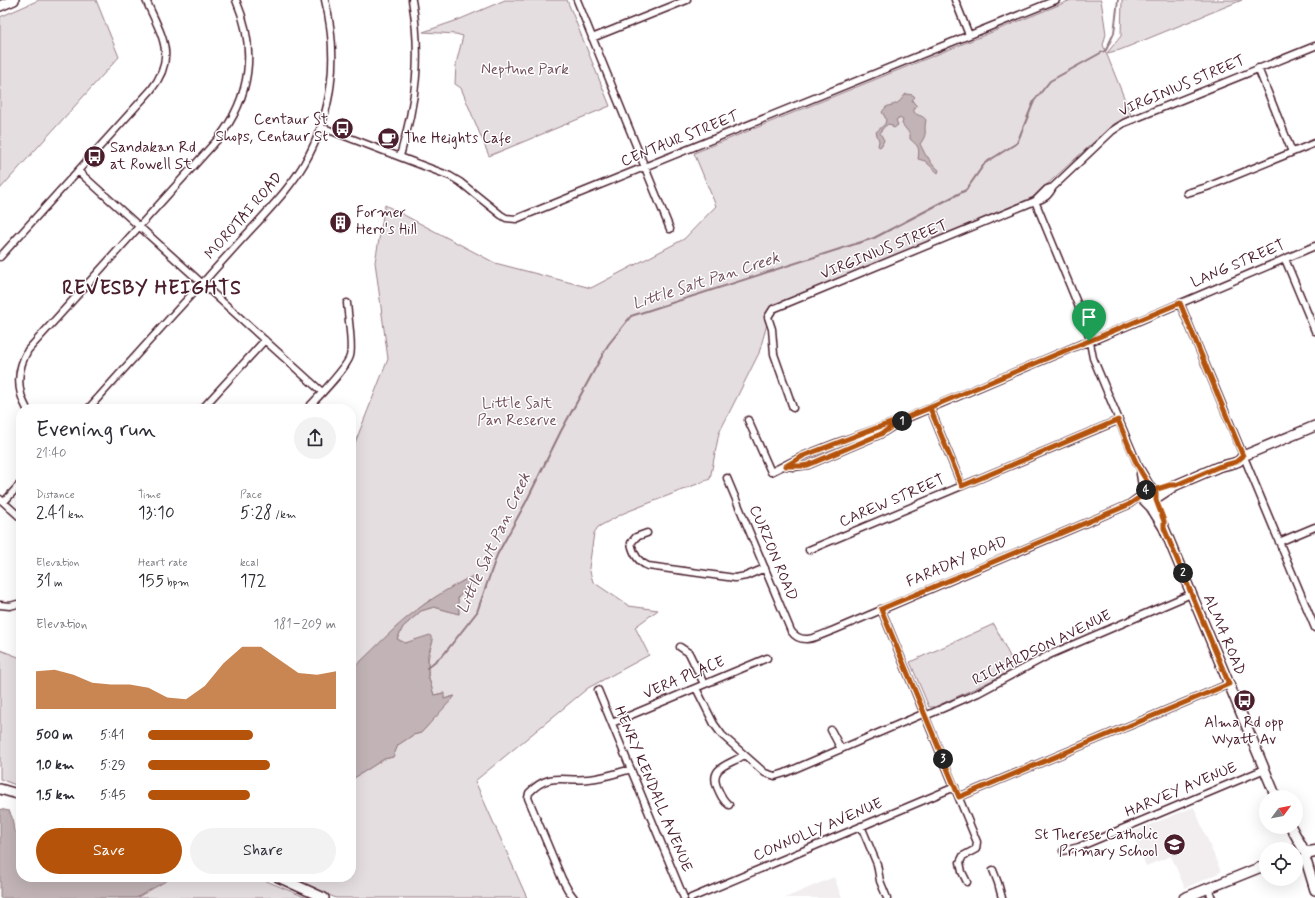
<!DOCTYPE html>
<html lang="en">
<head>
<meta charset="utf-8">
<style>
  body { margin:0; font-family:Mynerve,sans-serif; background:#f2f2f3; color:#2b2b33; height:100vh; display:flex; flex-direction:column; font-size:15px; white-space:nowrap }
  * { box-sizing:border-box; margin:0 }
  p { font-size:13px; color:#7c7c81 }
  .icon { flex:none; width:22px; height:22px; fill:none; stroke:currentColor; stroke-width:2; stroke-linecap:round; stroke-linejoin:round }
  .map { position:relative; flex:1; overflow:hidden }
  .details { position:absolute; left:16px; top:404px; width:340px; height:478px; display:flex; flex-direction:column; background:#fff; border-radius:16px; box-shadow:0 4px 16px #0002 }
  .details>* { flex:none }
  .needle { width:26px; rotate:58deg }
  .fabs { position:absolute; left:1259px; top:790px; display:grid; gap:8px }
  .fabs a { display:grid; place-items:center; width:44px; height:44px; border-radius:50%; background:#fff; box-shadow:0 4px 16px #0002; font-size:20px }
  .pin { position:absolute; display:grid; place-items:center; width:34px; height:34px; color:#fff; margin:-41px -17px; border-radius:50% 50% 50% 0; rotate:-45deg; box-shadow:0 0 4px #0007 }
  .pin .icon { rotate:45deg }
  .km { position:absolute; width:20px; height:20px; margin:-10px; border-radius:50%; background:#222; color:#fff; font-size:11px; line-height:20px; text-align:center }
  .round { display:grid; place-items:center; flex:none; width:42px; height:42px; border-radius:21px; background:#f2f2f3 }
  .head { display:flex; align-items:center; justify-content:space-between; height:68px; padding:0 20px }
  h1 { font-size:22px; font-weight:600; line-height:30px }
  .stats { display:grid; grid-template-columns:repeat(3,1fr); gap:6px; height:68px; padding:4px 20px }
  .stats div { display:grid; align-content:center }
  .stats b { font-size:17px; font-weight:600 }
  .stats small { font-size:11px; font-weight:400 }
  .stats p { font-size:11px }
  .chart { height:112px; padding:8px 20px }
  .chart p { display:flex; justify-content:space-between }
  .chart svg { width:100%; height:72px; margin-top:4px; fill:#b45309; opacity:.7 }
  .cta { display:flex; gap:8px; margin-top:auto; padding:8px 20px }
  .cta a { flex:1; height:46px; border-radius:24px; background:#b45309; color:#fff; font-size:16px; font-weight:600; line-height:46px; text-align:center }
  .cta a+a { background:#f2f2f3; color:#2b2b33 }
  ul { padding:0 20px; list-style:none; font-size:13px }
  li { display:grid; grid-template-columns:64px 48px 1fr; align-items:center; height:30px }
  li i { height:10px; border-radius:5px; background:#b45309 }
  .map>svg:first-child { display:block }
</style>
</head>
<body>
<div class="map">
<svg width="1315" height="898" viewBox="0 0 1315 898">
  <rect width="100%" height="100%" fill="#fff"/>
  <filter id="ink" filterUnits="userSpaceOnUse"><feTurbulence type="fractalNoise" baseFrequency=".025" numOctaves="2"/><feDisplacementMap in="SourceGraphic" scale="8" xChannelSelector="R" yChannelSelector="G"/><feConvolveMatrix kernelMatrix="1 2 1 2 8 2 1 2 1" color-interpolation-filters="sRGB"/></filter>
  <g filter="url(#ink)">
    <path fill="#f2eeef" d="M 1194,807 L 1221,872 L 1185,888 L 1171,856 L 1146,866 L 1132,832 Z
      M 834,877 L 842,898 L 785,898 Z"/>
    <path fill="#e5dee0" stroke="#987e86" d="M 39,0 L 96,0 L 119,57 L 0,189 L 0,17 Z
      M 505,0 L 567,0 L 610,106 L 489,156 L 461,88 L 455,84 L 456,64 L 463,36 L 456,34 L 423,32 L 458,20 Z
      M 1071,0 L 1101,0 L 1106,34 L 1103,45 L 1131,115 L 1114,124 L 1107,130 L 1032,198 L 772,306 L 759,353 L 719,433 L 710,479 L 624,513 L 598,527 L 594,533 L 589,568 L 593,582 L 629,606 L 658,610 L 635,627 L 649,655 L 588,688 L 475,781 L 527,898 L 336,898 L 285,877 L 351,877 L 351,780 L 384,759 L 393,757 L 398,745 L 413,735 L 421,733 L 454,696 L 444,699 L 443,693 L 434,695 C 427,674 425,663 433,641 L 405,643 L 397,639 L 403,627 L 421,611 L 434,607 L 459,614 L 458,598 L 466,588 L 475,583 L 466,579 L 426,603 L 394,629 L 363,660 L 351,670 L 351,453 L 388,359 L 375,262 L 385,205 L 495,263 L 591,288 L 684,239 L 716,206 L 694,153 Z
      M 1122,0 L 1242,0 L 1120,50 L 1107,53 L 1121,36 Z
      M 994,624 L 1016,669 L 935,707 L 929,707 L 910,662 Z
      M 0,650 L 21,658 L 21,787 L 0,779 Z
      M 133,877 L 257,877 L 307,898 L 118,898 Z"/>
    <path fill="#c1b3b6" stroke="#91787e" d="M 906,94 L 913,95 L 915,97 L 912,100 L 914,103 L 917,106 L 914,109 L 914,112 C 917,116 923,115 926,120 C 923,132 929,132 920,144 L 926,156 L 928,157 L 931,163 L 939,170 L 938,173 L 925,161 L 918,159 C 920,147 918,146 910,139 L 910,134 L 902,124 L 903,120 L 899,118 L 896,120 L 898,125 L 894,128 L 892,127 L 892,125 L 888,124 L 883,128 L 880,133 L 884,140 L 882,145 L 880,147 L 878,146 L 879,141 L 876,132 L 885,124 L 886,119 L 882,112 C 883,111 884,109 886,107 C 890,105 895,105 899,102 C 902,99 903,96 906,94 Z
      M 477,574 L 475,583 L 466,588 L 458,598 L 459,614 L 434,607 L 421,611 L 403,627 L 397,639 L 405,643 L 430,635 L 433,641 L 428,654 L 428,676 L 434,695 L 444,693 L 444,699 L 455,696 L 421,733 L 413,735 L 398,745 L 393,757 L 384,759 L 351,780 L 351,670 C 366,657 379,643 393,630 C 417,607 447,588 477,574 Z
      M 0,809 L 9,811 L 12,817 L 14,831 L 21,835 L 21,877 L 173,877 L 136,898 L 0,898 Z"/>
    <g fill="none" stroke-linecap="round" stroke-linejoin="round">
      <path stroke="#91787e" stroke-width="2" d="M 427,668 L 444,654 L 477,612 L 497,555 L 526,502 L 561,431 L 608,345 L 631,316 L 874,238 L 966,190 L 985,163 L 1017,143 L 1034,101 L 1050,81 L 1106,50 L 1114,33 L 1118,0"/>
      <defs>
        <path id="street" d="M 577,0 L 670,229
          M 955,0 L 969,35
          M 592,38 L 687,0
          M 1258,68 L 1292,152
          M 321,127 L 450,176 L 460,182 L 501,215 L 506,218 L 516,219 L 1056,0
          M 400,156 C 416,102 422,57 412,0
          M 78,171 L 322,392
          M 1187,193 L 1207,187 L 1315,143
          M 1035,201 L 1087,327 L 1093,358 L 1137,463 L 1153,490
          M 1035,201 L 1047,189 L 1053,187
          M 0,257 L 151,90 C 178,56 161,35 146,0
          M 1285,259 L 1315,331
          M 1180,303 L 1315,628
          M 793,408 L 774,354 L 772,329 L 768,317 L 773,309 L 1035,201 C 1045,199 1049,195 1053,187 L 1112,131 L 1124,123 L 1315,46
          M 930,408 L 962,486
          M 27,409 C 16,389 17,369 28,350 L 218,139 C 251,97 257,49 236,0
          M 88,409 C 128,365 167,320 208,277 C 224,259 240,241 257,223 C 274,204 291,186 304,164 C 333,114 339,56 325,0
          M 202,409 L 265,340
          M 307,409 C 317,398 347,368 350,356 C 353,346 348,316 347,303
          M 748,420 L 771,472 L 803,456 L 836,443 L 905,419 L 1081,344 L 1094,340 L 1315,246
          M 786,466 L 794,467 L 808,465 L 881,434 L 897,424
          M 1140,474 L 1143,493
          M 727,478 L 791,631 C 802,647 820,635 834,630 L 1128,505 L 1143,494
          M 0,499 L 21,518
          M 4,502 L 21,483
          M 647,533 L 636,537 L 631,543 C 633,553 638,562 648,566 L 735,578 L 746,576 L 765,568
          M 1279,542 L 1315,527
          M 809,550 L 1119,420
          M 0,605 L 10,606 L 21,603
          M 881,609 L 977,842 L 976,849 L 963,856 L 960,862 L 962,872 L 967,882
          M 680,647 L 689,653 L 704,684
          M 696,688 L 714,724 L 722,735 L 765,773 L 775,776 L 785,773 L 925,713
          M 598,690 L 684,898
          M 925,716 L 978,693 L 1049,655 L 1191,594
          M 612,723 L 767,658
          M 831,730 L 841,749
          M 959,797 L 1229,684
          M 729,805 C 723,801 720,794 717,787 C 709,766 730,765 744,755
          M 861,826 L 877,864 L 880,881 L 887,898
          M 1304,849 L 1309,850 L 1315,849
          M 1063,851 L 1079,847 L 1265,769
          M 1306,856 L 1315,854
          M 993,870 L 998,883 L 1002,898
          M 1208,888 L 1212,898
          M 574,898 L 568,890 L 562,879 L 528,798 L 529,793 C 549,771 564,782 588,779 C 603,778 617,773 631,769
          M 691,898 L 955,787"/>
        <path id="secondary" d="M 0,6 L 14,0
          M 1156,498 L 1176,485 L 1218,467 L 1234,463 L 1239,461 L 1243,456 L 1315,426
          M 1147,503 L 1153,502 L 1156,498 L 1156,493 L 1151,489 L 1144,491 L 1143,494 L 1143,499 L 1151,507 L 1164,528 L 1276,797
          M 0,789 L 21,795
          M 1291,827 L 1306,854 L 1304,859 L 1299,860 L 1296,860
          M 1305,857 L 1315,890
          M 278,877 L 324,898
          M 1184,898 L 1266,865"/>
      </defs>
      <use href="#street" stroke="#4a1f2b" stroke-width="9"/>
      <use href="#secondary" stroke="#4a1f2b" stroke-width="12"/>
      <use href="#street" stroke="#fff" stroke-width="6"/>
      <use href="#secondary" stroke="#fff" stroke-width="9"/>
    </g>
  </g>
  <g fill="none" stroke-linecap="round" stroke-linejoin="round" filter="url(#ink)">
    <defs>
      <path id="route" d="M 1089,341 L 1081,344 L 905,418 L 876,428 L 803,456 L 786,466 L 802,466 L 808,465 L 881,434 L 905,418 L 930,408 L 962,486 L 1118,420 C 1129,445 1137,472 1156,493 L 1156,500 L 1164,521 L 1164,528 L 1229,684 L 959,797 L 881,609 L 1128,505 L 1140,497 L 1146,490 L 1151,489 L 1154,490 L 1170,485 L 1176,485 L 1218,467 L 1236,462 L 1243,456 L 1180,303 L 1089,341"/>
    </defs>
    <use href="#route" stroke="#fff" stroke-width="8"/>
    <use href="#route" stroke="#b45309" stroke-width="5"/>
  </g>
  <defs>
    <symbol id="bus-disc" viewBox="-11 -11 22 22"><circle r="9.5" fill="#4a1f2b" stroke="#fff"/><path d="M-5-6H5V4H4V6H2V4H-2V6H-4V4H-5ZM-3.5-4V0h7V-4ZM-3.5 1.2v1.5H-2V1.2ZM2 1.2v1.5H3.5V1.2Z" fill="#fff"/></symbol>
    <symbol id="cafe-disc" viewBox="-11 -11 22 22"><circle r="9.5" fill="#4a1f2b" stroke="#fff"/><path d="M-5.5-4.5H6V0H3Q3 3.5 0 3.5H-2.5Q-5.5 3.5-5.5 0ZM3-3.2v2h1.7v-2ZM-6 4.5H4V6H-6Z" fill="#fff"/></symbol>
    <symbol id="building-disc" viewBox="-11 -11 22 22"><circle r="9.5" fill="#4a1f2b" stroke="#fff"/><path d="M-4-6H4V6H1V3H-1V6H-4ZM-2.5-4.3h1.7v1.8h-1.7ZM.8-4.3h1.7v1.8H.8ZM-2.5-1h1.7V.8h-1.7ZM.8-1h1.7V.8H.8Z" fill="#fff"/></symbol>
    <symbol id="school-disc" viewBox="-11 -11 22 22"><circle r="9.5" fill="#4a1f2b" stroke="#fff"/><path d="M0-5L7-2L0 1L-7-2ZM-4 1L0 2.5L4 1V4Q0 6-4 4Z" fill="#fff"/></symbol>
  </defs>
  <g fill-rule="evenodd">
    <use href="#bus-disc" x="330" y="116" width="25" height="25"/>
    <use href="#cafe-disc" x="376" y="126" width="25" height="25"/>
    <use href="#bus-disc" x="82" y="144" width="25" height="25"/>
    <use href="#building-disc" x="328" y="210" width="25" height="25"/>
    <use href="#bus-disc" x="1232" y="688" width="25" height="25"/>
    <use href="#school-disc" x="1162" y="832" width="25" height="25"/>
  </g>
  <g text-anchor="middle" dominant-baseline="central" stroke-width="3" stroke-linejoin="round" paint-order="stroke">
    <g font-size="15" fill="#714f58" stroke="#fff">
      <text x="525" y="70">Neptune Park</text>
      <text x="517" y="404">Little Salt<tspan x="517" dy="17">Pan Reserve</tspan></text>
    </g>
    <g font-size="15" fill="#4a1f2b" stroke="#fff">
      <text transform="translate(1182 86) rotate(-23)">VIRGINIUS STREET</text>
      <text transform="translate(680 139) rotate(-22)">CENTAUR STREET</text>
      <text transform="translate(244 216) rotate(-49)">MOROTAI ROAD</text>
      <text transform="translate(884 250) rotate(-22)">VIRGINIUS STREET</text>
      <text transform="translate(1238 264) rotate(-23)">LANG STREET</text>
      <text transform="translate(892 501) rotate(-23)">CAREW STREET</text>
      <text transform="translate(773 553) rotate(67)">CURZON ROAD</text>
      <text transform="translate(957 562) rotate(-23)">FARADAY ROAD</text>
      <text transform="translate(1224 635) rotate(67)">ALMA ROAD</text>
      <text transform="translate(1042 648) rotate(-26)">RICHARDSON AVENUE</text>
      <text transform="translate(684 678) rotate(-23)">VERA PLACE</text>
      <text transform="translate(653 789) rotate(67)">HENRY KENDALL AVENUE</text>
      <text transform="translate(1181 790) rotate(-23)">HARVEY AVENUE</text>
      <text transform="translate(818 830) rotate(-23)">CONNOLLY AVENUE</text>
    </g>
    <g font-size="15" fill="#4a1f2b" stroke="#fff" text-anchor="start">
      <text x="328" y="120" text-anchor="end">Centaur St<tspan x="328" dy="17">Shops, Centaur St</tspan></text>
      <text x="404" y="139">The Heights Cafe</text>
      <text x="110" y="148">Sandakan Rd<tspan x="110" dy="17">at Rowell St</tspan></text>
      <text x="356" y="213">Former<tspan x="356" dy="17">Hero's Hill</tspan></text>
      <text x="1244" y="723" text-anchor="middle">Alma Rd opp<tspan x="1244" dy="17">Wyatt Av</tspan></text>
      <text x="1158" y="835" text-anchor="end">St Therese Catholic<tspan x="1158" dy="17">Primary School</tspan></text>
    </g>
    <g font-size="16" font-style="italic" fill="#74535c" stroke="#fff">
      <text transform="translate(706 281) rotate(-18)">Little Salt Pan Creek</text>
      <text transform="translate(494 543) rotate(-65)">Little Salt Pan Creek</text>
    </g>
    <g font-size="19" font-weight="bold" letter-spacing="1" fill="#4a1f2b" stroke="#fff">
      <text x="152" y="288">REVESBY HEIGHTS</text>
    </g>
  </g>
</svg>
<div class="fabs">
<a><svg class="needle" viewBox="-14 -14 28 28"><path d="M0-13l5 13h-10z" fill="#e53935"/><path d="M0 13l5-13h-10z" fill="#7c7c81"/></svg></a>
<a><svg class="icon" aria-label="locate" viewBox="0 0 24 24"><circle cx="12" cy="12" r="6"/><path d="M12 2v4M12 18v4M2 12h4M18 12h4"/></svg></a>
</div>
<div class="pin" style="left:1089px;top:341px;background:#1e9e55"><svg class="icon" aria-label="arrive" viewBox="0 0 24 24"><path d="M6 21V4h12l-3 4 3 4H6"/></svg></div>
<b class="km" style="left:902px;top:421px">1</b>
<b class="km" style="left:1183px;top:573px">2</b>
<b class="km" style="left:943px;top:759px">3</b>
<b class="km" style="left:1146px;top:490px">4</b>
<section class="details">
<div class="head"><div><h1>Evening run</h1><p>21:40</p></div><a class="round"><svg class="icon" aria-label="share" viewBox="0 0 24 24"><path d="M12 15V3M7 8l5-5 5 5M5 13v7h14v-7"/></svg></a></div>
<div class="stats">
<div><p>Distance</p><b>2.41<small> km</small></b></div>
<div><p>Time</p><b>13:10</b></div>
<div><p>Pace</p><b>5:28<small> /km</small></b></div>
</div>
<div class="stats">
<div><p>Elevation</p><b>31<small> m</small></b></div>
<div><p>Heart rate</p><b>155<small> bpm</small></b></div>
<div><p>kcal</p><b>172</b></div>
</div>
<div class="chart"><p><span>Elevation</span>181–209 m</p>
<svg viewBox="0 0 160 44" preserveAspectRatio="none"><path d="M0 44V21L10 20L20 23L30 28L40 29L50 29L60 31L70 37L80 38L90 30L100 16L110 6L120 6L130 14L140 22L150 23L160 21V44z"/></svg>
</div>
<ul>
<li><b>500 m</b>5:41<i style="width:56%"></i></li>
<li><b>1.0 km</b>5:29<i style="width:65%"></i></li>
<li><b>1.5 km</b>5:45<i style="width:54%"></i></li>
</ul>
<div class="cta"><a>Save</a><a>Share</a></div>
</section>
</div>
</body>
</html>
